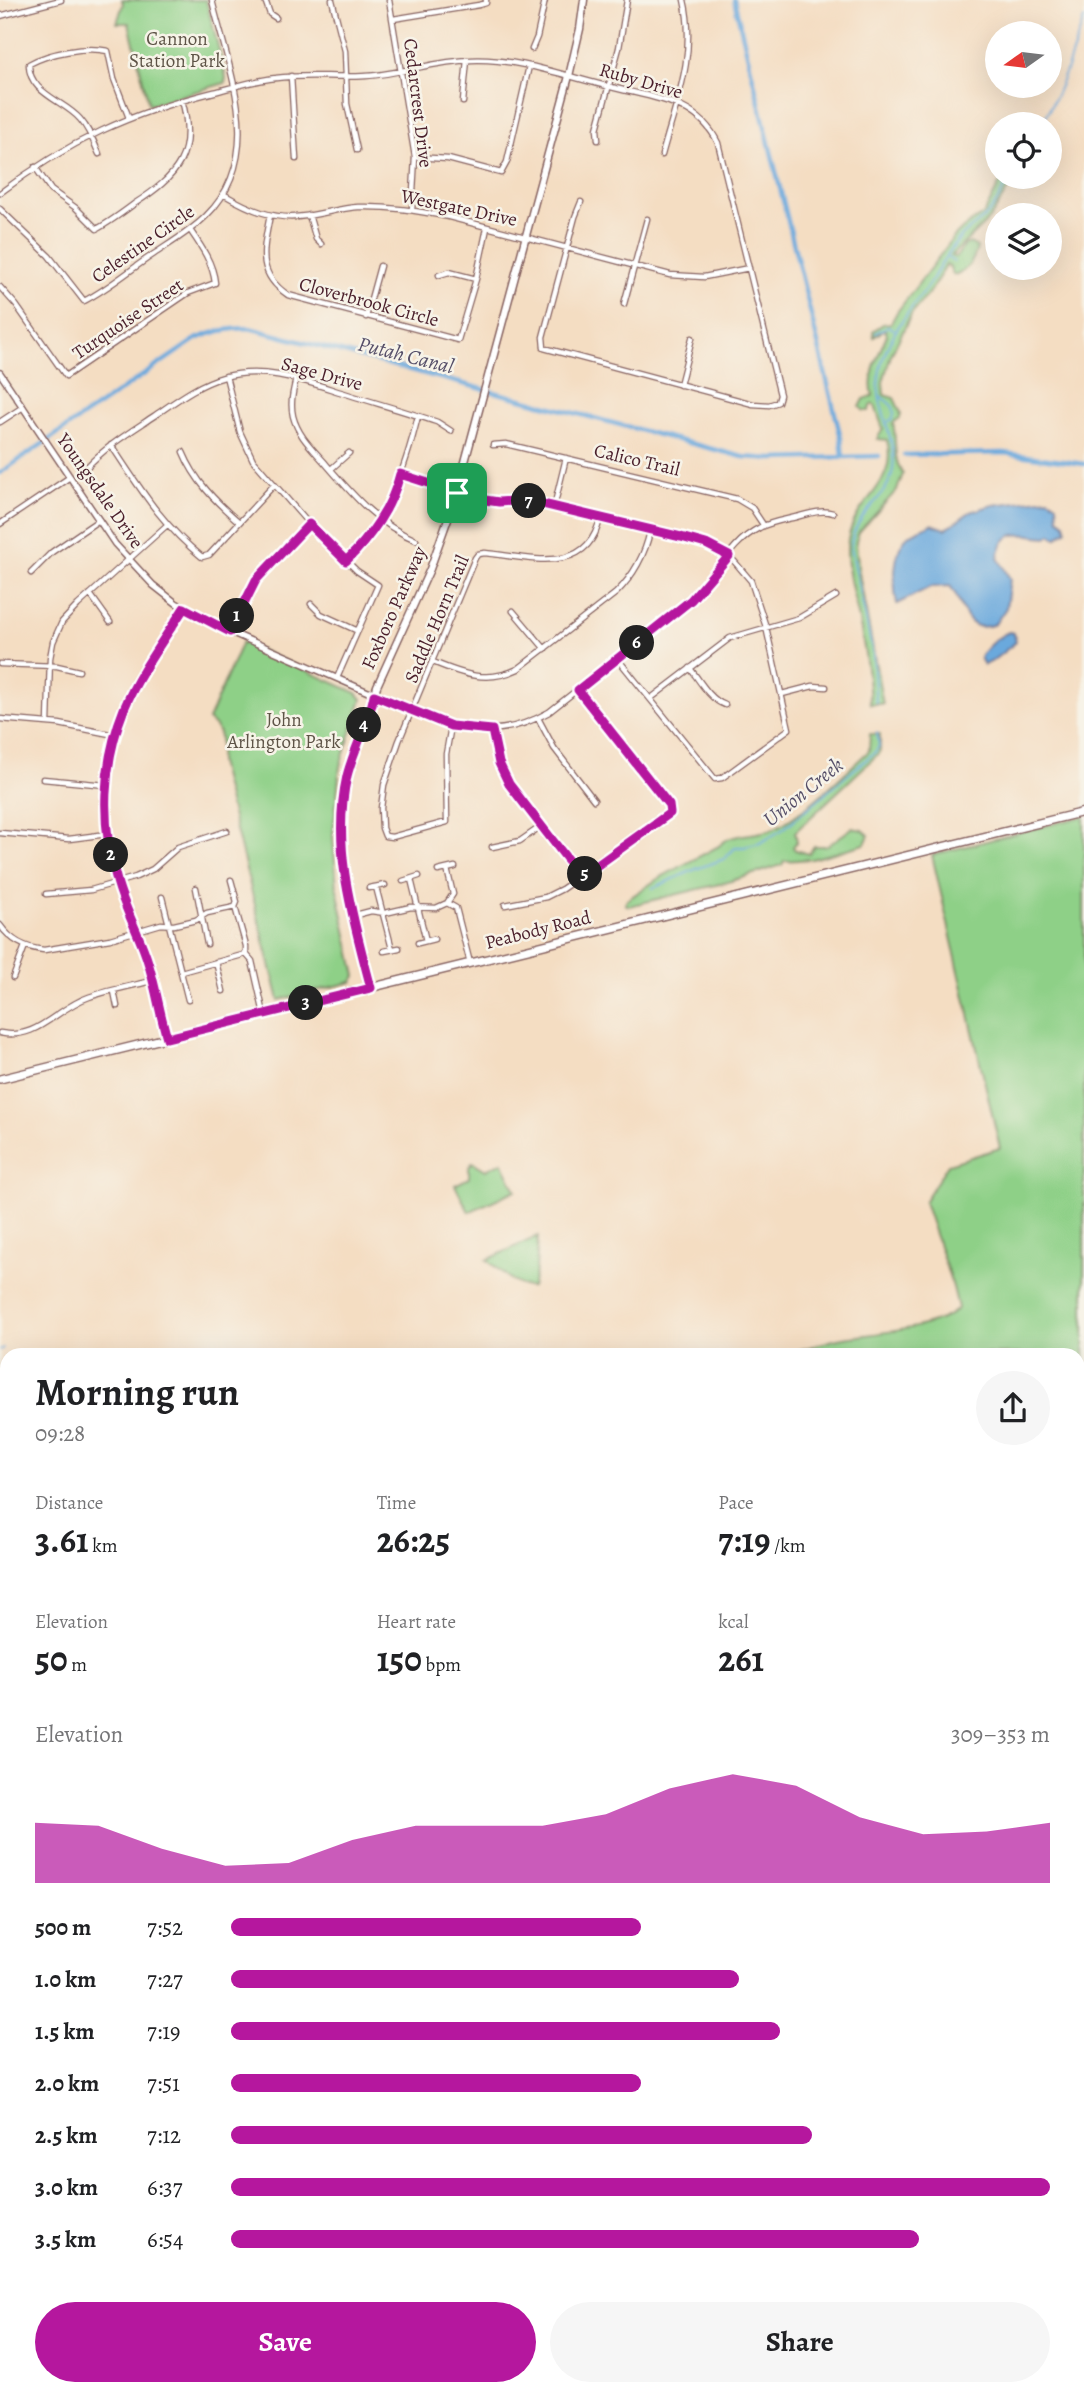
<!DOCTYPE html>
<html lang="en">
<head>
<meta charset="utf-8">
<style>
  body { margin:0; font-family:Alegreya,serif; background:#f6f6f6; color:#202124; height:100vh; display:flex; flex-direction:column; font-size:26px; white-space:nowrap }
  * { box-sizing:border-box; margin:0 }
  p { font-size:23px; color:#757577 }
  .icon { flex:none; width:38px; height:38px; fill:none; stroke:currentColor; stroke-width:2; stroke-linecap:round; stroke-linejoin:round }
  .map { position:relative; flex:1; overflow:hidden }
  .sheet { position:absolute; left:0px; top:1348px; width:1085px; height:1048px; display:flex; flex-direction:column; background:#fff; border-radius:21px 21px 0 0; box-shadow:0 7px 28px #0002 }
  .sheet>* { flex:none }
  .needle { width:46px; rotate:256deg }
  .buttons { position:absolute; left:985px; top:21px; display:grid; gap:14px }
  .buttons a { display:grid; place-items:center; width:77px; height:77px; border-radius:50%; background:#fff; box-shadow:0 7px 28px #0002; font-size:35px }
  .pin { position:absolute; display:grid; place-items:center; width:60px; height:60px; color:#fff; margin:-30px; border-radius:14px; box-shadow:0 4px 10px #0006 }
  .km { position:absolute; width:35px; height:35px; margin:-18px; border-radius:50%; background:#222; color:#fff; font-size:19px; line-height:35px; text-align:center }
  .round { display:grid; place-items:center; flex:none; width:74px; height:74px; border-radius:37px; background:#f6f6f6 }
  .headline { display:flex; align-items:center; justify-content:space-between; height:119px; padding:0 35px }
  h1 { font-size:38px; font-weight:600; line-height:52px }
  .figures { display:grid; grid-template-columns:repeat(3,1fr); gap:10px; height:119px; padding:7px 35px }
  .figures div { display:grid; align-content:center }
  .figures b { font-size:35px; font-weight:600 }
  .figures small { font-size:19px; font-weight:400 }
  .figures p { font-size:19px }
  .chart { height:196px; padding:14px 35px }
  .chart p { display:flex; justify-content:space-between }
  .chart svg { width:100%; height:126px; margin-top:7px; fill:#b5179e; opacity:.7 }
  .primary-button { display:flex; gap:14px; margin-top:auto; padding:14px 35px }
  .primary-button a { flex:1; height:80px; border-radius:42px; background:#b5179e; color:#fff; font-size:28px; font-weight:600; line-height:80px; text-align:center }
  .primary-button a+a { background:#f6f6f6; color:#202124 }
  ul { padding:0 35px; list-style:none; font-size:23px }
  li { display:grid; grid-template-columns:112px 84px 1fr; align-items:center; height:52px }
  li i { height:18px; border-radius:9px; background:#b5179e }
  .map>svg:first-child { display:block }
</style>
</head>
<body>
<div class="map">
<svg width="1084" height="2395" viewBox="0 0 1084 2395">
  <rect width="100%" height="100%" fill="#f7f3e8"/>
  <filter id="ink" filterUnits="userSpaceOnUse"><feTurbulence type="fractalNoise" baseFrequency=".0143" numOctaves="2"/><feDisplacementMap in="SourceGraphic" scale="14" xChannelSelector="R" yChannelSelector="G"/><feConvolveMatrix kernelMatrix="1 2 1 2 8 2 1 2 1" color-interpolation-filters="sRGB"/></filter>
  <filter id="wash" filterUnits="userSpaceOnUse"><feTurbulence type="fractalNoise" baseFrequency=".00686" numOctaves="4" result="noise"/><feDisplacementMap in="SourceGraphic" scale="28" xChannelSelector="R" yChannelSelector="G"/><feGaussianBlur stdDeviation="1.57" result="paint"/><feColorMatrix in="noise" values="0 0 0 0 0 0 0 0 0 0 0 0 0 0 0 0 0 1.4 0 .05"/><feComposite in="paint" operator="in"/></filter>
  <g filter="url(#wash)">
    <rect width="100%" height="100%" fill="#f4ddc2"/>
    <path fill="#8ed087" stroke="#6c7859" stroke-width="2" d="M 122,0 L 206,0 L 226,77 L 225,83 L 149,105 L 129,23 L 117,23 L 123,4 Z
      M 1003,177 L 1016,177 L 990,218 L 951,256 L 956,257 L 965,245 L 970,243 L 977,247 C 976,258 967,270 957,275 L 953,274 L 949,266 L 946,265 L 932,289 L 912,313 L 891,355 L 883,382 L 884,395 L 894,398 L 901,413 L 900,418 L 893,423 C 897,440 892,459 903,474 L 897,490 L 859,532 L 856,542 L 859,573 L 883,704 L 870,704 C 869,678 865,651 860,625 C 855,598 844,568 848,540 C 855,497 898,488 887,440 L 877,439 L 883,429 L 875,406 L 873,404 L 870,406 L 869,411 L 864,411 L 860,407 L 864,399 L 873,396 C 867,376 879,353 887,335 L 885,329 L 874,337 L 873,331 L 883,324 L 891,323 L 897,312 L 954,237 L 963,228 L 984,214 Z
      M 242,642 L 357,693 L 362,699 L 340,766 L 333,836 L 337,889 L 356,976 L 352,982 L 279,1000 L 219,763 C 219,743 226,734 208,720 Z
      M 870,734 L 880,734 L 880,750 L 878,754 L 795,832 L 797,841 L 793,847 L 795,850 L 809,854 L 814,846 L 827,846 L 852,828 L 863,830 L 869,835 L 865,844 L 812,859 L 784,861 L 782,865 L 728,882 L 629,906 L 625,904 L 627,900 L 659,878 L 719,846 C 731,832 754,836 770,830 C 800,819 844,773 869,751 Z
      M 1084,816 L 1084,2395 L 117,2395 L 115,2389 L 1078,2389 L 1078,1354 L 785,1354 C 803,1350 820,1343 838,1339 C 868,1333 937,1331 958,1308 L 953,1287 L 924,1202 L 948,1164 L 1000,1148 L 932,855 Z
      M 473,1162 L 486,1170 L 502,1162 L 516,1190 L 469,1212 L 455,1185 L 469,1178 L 469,1167 Z
      M 538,1236 L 536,1270 L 532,1287 C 517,1289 499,1269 487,1260 Z
      M 3,1800 L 7,1818 L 7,2086 L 0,2087 L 0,1801 Z
      M 7,2384 L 7,2389 L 100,2389 L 101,2395 L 0,2395 L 0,2387 Z"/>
    <path fill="#72b274" stroke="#5e6850" stroke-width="2" d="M 1084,1569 L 1084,1953 L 1078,1946 L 1078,1570 Z
      M 296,2389 L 540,2389 L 543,2395 L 294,2395 Z"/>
    <path fill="#6ba9dd" stroke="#5a6484" stroke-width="2" d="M 1048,498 L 1057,504 L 1058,518 L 1065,523 L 1067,530 L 1056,538 L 1051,534 L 1047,537 C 1023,535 1003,526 998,558 L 1010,579 L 1006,608 L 995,624 C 964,637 964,602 950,586 L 930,587 L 897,604 C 893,587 893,550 907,537 C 914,531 924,528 932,524 L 946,529 L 970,512 L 993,505 Z
      M 1009,632 L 1014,633 L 1016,642 L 991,662 L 984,665 L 980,658 C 984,648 999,636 1009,632 Z"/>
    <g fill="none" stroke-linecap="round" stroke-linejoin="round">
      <path stroke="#6ba9dd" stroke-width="2" d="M 1041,124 C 1061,92 1071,55 1084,19
        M 946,257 L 954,262
        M 876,333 L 888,326 L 895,330
        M 879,395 C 887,403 897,404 893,418 L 888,422
        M 876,702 L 873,654 L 851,547 C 853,512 888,501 893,469 C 897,435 872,403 880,370 C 888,333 913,308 933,278 C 941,264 949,251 960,238 C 968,229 980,223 988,214 C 998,204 1003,189 1009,177
        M 653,888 L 696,869 L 724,859 L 736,847 L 744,847 L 760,843 L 782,830 L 875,752 L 879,746 L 877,733
        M 0,1350 L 3,1348"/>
      <path stroke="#6ba9dd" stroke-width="4.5" d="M 734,0 L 841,438 L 843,457
        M 904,455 L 1004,453 L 1084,464
        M 0,473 L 196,339 C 214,331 230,328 249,328 L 743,457 L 772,459 L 879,456"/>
    </g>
  </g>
  <g filter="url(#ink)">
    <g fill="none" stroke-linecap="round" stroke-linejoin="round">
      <defs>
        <path id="minor" d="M 265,0 L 270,14 L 276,18
          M 332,0 L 345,51 L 347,104 L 357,150
          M 389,0 L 415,157 L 412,210
          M 0,16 L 61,0
          M 393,19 L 479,5 L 486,3 L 486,0
          M 532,49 L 537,37 L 545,0
          M 291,76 L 296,159
          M 463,102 L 467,60
          M 598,140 L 597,129 L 619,48 L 627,0
          M 99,154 C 94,142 89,129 80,119 C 65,101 28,93 29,64 C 49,53 85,46 108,51 L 114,79 L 129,118
          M 662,155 C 676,103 697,54 684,0
          M 415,157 L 448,159 L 501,173 L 507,162 L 529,66
          M 35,167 L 51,190 L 76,208 L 97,229 C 110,222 122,213 134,204 C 178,176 197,154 182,100
          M 0,193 C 69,141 130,113 214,92 C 234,87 255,80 276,78 C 306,74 336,78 366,76 C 401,74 435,61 471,60 C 518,58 565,76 611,87 C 652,98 698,100 718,143 L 780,395 L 778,402 L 769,405 L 753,404 L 544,348 L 543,337 L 575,217 L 581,202
          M 223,194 C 249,209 274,221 305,216 C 323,214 340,208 358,207 C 389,206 418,211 449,217 L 670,275 L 704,277 L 749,268
          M 0,209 L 49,256 L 84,301 C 108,289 131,269 154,254 C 172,242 191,231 206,216 C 267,156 229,71 212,0
          M 270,215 C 264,248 255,273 288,295 L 458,340 L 476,279 L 487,228
          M 309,215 L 316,239 L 321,244
          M 439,275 L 449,272 L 476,279
          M 0,287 L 16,305 L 66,376 L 188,293 L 215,283 C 213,263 201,246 190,230
          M 624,304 L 647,219
          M 366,317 L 380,266
          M 226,376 L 240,432 L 253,460 L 309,524 L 357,571 L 378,585 L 337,678
          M 296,379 C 293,391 290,403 293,416 C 298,436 313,449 326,464 C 352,494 378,525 416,540
          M 680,385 L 692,338
          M 0,422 L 23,407
          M 111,445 C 140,488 161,524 202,557 L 209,555 L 274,485
          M 493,445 L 506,444 L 737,499 L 752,508 L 764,526
          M 183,452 C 195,481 215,501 238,521
          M 86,468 C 105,447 130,432 154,416 C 176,401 198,384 224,377 C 266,365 310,383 350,395 C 379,404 408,412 437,422 L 451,431
          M 331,469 L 349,453
          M 400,475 L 478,499 L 499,502 L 526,500 L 706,544 L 722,552 L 734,561 L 751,581 L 766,627 L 789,729 L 722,778 L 715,779 L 617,658
          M 554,507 L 566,458
          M 0,524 L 70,477
          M 346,561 C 387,521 405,470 418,416
          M 31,573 L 52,552 L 99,520
          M 90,594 L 110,622
          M 311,604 L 321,614 L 358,631
          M 513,611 L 545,649
          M 230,632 L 256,580 L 309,524
          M 433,662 C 462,674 487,684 518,669 L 616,593 C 634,575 645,555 650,531
          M 0,664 L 57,666 L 79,671
          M 690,668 C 699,680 710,700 725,705
          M 782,694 L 813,686 L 826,687
          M 375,695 C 438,719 482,750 549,712 L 691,600 C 715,579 729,543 759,528 C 770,522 783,520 796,517 C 808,514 821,509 833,513
          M 650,699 L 730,638 L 799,618 L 836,596
          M 538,718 L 554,748 L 594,800
          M 0,719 L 59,724 L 115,735
          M 48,723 L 50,658 L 53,642 L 62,622 L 78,605 L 167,525
          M 451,726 L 446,754 L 447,822 L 392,837 L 385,836 L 382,828 L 381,808 L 384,785 L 399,741 L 475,558 L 478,554 L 485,553 C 528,557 588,577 600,518
          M 492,730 L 499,763 L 509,784 L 581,877
          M 43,779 L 106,785
          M 0,833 L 69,839 L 107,834
          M 492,847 L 520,841 L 540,827
          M 447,869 L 453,894 L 447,903 L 456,908 L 470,963
          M 438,871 L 455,867
          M 411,879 L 426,941
          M 231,880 L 237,902 L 235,907 L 246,946 L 246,954
          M 403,881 L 419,876
          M 376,887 L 392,949
          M 196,888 L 207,944
          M 369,888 L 385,885
          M 46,894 L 91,890 L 136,877 L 153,869 L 178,847 L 227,831
          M 162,897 L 188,1000
          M 505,905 L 546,897 L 562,889 L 657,824 L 670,812 L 669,805 L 578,690
          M 352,916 L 371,911 L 385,913 L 411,907 L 436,908 L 447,903
          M 0,925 C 11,941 25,948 44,950 L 110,939 L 161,924 L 174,925 L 196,920 L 207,913 L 235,907
          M 418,943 L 434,939
          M 384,951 L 399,948
          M 246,954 L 252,961 L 264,1014
          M 216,962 L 223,991
          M 181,972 L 246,954
          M 13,978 L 25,946
          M 114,991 L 117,1006
          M 0,1033 C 38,1041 56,1008 89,997 C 109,990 131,986 152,981
          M 0,1976 L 7,1975
          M 0,2096 L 7,2095
          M 0,2152 L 7,2181
          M 0,2250 L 7,2248
          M 0,2342 L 3,2344"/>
        <path id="tertiary" d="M 0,373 L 115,544 L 153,585 L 176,603 L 212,624 L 375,695
          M 167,1038 C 159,1011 155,982 146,956 C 137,930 125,907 117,881 C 100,824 102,764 124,709 C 139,673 164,641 184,608"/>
        <path id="secondary" d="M 371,987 C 352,918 331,849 347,777 C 354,746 368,717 377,686 L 430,569 L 455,499 L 569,76 L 580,29 L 584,0"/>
        <path id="primary" d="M 0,1079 L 1084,812"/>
      </defs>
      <use href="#minor" stroke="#866260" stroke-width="7"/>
      <use href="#tertiary" stroke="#866260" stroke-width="8"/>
      <use href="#secondary" stroke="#866260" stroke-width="9"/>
      <use href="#primary" stroke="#866260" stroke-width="10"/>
      <use href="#minor" stroke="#fff" stroke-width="4.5"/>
      <use href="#tertiary" stroke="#fff" stroke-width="5"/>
      <use href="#secondary" stroke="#fff" stroke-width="6"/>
      <use href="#primary" stroke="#fff" stroke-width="7"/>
    </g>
  </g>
  <g fill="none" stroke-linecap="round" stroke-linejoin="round" filter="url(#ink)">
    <defs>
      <path id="route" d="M 400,474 L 478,499 L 499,502 L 526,500 L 681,537 L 706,544 L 729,556 L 691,600 L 578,690 L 669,805 L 670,813 L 581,877 L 509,784 L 499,763 L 492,730 L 451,726 L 374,695 C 369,723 354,748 347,776 C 331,848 353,918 371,988 L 167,1038 C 159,1011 155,982 146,956 C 137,930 124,907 117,881 C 100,824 102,764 124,709 C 139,673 163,641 184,608 L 230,632 L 256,580 L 309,524 L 346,561 C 370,538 392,507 400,474 Z"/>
    </defs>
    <use href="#route" stroke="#fff" stroke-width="14"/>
    <use href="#route" stroke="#b5179e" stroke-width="9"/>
  </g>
  <g text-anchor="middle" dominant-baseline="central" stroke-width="5" stroke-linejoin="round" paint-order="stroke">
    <g font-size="19" fill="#5e5447" stroke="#f7f3e8">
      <text x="177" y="39">Cannon<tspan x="177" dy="22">Station Park</tspan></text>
      <text x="284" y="720">John<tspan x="284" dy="22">Arlington Park</tspan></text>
    </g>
    <g font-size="19" fill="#4a1f2b" stroke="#f7f3e8">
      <text transform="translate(641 81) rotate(16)">Ruby Drive</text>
      <text transform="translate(418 103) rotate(83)">Cedarcrest Drive</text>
      <text transform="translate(459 208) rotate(12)">Westgate Drive</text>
      <text transform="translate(143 244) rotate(-35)">Celestine Circle</text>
      <text transform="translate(369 302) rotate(15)">Cloverbrook Circle</text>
      <text transform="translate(128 319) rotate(-34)">Turquoise Street</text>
      <text transform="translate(322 374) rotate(15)">Sage Drive</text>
      <text transform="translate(637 460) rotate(13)">Calico Trail</text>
      <text transform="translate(100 491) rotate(55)">Youngsdale Drive</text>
      <text transform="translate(394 608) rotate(-66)">Foxboro Parkway</text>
      <text transform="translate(437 619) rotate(-67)">Saddle Horn Trail</text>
      <text transform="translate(538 930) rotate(-14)">Peabody Road</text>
    </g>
    <g font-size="21" font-style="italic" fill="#564f69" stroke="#f7f3e8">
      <text transform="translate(406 355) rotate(14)">Putah Canal</text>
      <text transform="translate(803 792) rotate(-39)">Union Creek</text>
    </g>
  </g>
</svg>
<div class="buttons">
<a><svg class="needle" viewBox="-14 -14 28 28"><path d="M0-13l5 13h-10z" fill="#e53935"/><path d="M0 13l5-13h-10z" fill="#757577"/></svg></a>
<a><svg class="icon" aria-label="locate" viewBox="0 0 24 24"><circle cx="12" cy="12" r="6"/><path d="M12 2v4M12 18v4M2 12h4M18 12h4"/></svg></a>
<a><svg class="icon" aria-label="layers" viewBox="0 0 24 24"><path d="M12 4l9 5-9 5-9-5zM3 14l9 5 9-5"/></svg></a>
</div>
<div class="pin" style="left:457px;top:493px;background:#1e9e55"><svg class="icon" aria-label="arrive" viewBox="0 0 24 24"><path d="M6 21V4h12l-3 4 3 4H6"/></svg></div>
<b class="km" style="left:237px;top:616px">1</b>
<b class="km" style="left:111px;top:855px">2</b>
<b class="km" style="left:306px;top:1003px">3</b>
<b class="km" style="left:364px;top:725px">4</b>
<b class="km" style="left:585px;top:874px">5</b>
<b class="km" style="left:637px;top:643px">6</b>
<b class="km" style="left:529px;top:501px">7</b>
<section class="sheet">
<div class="headline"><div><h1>Morning run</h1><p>09:28</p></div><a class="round"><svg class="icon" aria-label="share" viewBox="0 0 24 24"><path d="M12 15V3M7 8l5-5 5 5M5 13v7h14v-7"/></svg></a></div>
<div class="figures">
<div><p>Distance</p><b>3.61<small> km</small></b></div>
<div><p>Time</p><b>26:25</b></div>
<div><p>Pace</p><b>7:19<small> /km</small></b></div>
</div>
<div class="figures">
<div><p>Elevation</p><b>50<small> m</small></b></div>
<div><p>Heart rate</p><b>150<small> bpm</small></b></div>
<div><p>kcal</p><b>261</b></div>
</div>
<div class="chart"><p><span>Elevation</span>309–353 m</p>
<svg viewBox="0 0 160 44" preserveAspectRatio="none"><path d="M0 44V23L10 24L20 32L30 38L40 37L50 29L60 24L70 24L80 24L90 20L100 11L110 6L120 10L130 21L140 27L150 26L160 23V44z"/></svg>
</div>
<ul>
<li><b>500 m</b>7:52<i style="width:50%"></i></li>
<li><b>1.0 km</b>7:27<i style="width:62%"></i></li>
<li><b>1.5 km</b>7:19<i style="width:67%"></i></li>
<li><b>2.0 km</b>7:51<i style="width:50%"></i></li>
<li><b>2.5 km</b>7:12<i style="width:71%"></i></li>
<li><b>3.0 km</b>6:37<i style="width:100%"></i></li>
<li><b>3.5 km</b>6:54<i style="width:84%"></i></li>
</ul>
<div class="primary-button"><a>Save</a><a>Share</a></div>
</section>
</div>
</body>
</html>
